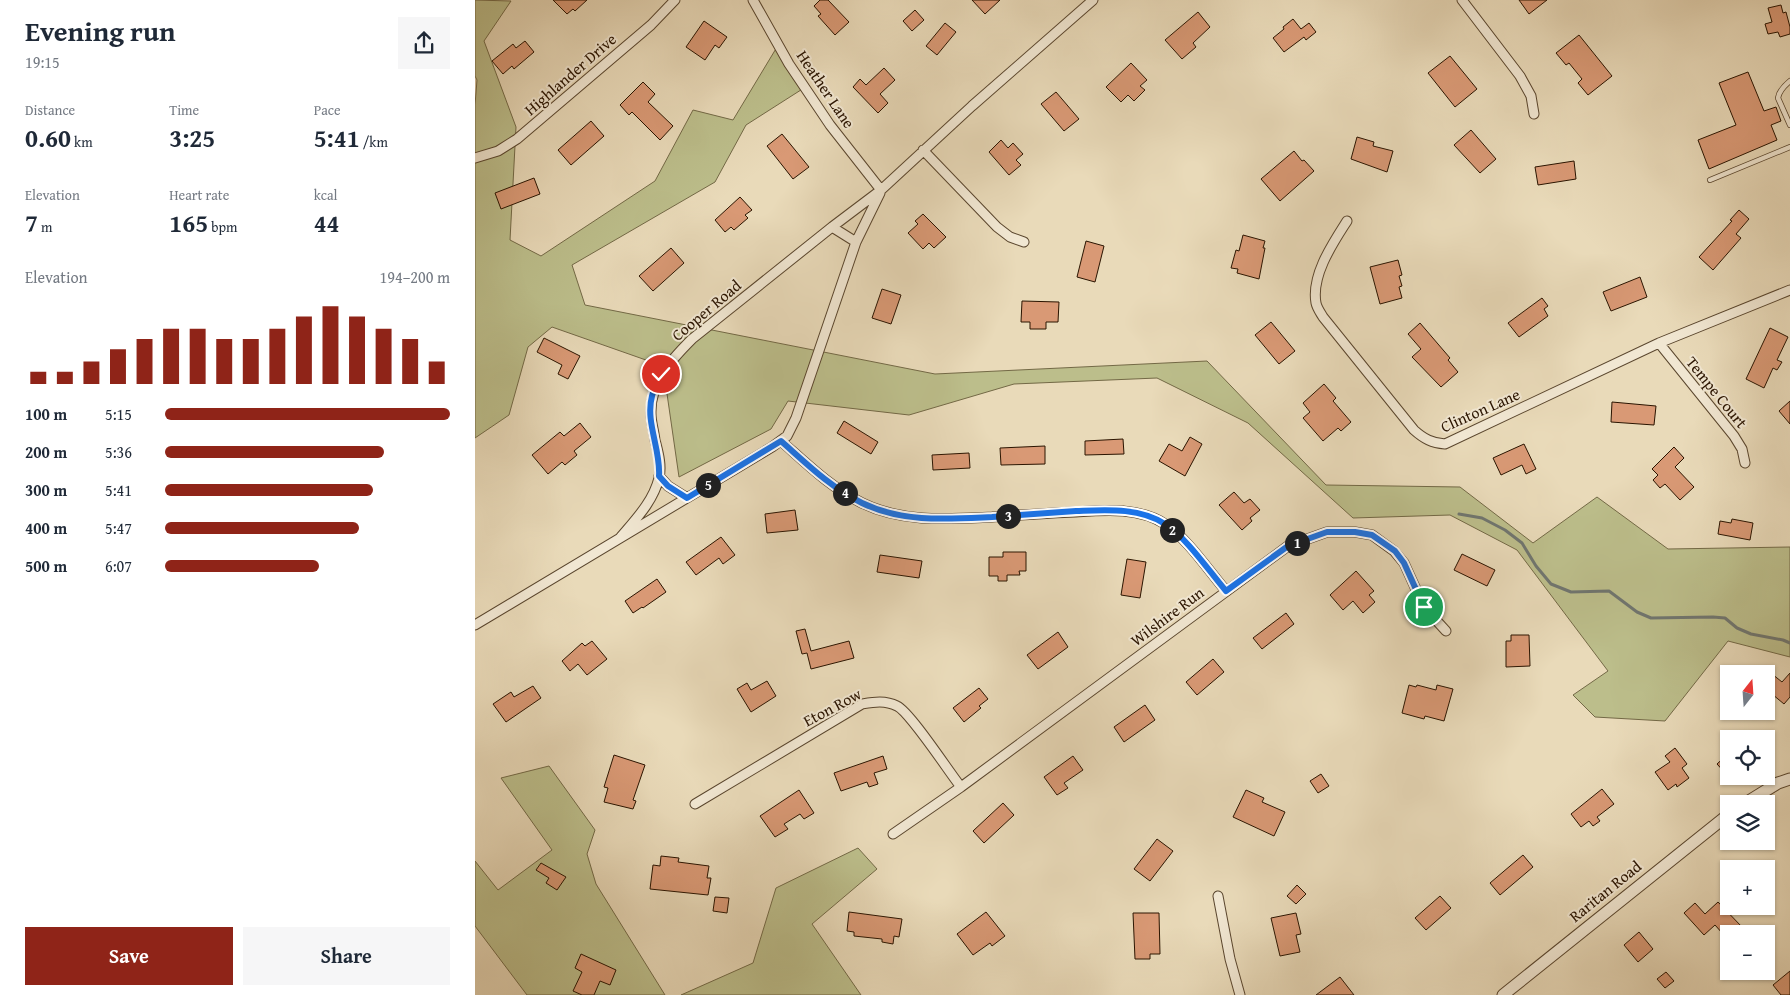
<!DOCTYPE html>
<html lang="en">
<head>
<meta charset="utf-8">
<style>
  body { margin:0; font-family:"Gentium Book Plus",serif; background:#f6f6f7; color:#1f2937; height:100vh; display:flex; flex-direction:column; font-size:19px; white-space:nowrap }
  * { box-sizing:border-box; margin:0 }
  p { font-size:16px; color:#747a83 }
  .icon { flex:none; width:28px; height:28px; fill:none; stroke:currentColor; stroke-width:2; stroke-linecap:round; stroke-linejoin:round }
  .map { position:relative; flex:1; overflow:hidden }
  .panel { display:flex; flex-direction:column; background:#fff; width:475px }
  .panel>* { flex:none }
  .needle { width:32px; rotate:17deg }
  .tools { position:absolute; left:1245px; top:665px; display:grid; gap:10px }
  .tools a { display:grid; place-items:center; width:55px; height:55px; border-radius:0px; background:#fff; box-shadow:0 1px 4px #0004; font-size:25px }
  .pin { position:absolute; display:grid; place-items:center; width:42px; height:42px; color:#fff; margin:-21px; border:2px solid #fff; border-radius:50%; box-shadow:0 1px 5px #0007 }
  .km { position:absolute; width:25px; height:25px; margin:-12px; border-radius:50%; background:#222; color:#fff; font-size:14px; line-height:25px; text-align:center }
  .round { display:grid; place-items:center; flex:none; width:52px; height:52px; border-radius:0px; background:#f6f6f7 }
  .summary { display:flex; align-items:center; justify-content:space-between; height:85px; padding:0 25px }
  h1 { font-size:28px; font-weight:800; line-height:38px }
  .stats { display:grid; grid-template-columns:repeat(3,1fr); gap:8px; height:85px; padding:5px 25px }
  .stats div { display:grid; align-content:center }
  .stats b { font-size:25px; font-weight:800 }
  .stats small { font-size:14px; font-weight:400 }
  .stats p { font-size:14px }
  .chart { height:140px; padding:10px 25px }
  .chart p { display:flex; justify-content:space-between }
  .chart svg { width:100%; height:90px; margin-top:5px; stroke:#8f2418; stroke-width:6 }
  .action { display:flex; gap:10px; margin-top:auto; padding:10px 25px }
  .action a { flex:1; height:58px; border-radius:0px; background:#8f2418; color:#fff; font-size:20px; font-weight:800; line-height:58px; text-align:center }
  .action a+a { background:#f6f6f7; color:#1f2937 }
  ul { padding:0 25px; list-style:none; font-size:16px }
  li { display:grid; grid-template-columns:80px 60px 1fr; align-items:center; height:38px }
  li i { height:12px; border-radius:6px; background:#8f2418 }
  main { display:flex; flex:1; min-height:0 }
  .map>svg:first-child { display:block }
</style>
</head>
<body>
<main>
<section class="panel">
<div class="summary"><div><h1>Evening run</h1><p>19:15</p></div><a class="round"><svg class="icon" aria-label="share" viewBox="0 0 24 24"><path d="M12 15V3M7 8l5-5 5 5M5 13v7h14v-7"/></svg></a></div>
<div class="stats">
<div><p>Distance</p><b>0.60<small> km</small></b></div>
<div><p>Time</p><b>3:25</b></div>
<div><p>Pace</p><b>5:41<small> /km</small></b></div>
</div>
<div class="stats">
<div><p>Elevation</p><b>7<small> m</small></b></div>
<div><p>Heart rate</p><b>165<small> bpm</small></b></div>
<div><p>kcal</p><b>44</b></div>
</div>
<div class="chart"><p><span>Elevation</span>194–200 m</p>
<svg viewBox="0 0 160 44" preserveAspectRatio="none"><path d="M5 44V38M15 44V38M25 44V33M35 44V27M45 44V22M55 44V17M65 44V17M75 44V22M85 44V22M95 44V17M105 44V11M115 44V6M125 44V11M135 44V17M145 44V22M155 44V33"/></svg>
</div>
<ul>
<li><b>100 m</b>5:15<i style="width:100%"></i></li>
<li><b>200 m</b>5:36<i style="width:77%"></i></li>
<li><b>300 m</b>5:41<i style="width:73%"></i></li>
<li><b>400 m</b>5:47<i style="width:68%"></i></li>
<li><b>500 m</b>6:07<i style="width:54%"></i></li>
</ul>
<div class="action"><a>Save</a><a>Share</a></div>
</section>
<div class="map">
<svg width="1315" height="995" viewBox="0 0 1315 995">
  <rect width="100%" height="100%" fill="#e9dab9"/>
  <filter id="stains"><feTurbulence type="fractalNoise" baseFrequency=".004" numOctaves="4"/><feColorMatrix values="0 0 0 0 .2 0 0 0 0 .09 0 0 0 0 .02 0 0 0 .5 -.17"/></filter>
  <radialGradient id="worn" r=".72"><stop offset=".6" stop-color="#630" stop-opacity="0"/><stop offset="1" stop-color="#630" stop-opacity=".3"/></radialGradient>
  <path fill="#bcbe8b" stroke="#736946" d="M 0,0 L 36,1 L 9,41 L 41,127 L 35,240 L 66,256 L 180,181 L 218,110 L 258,120 L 305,42 L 329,88 L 271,125 L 240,182 L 97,265 L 110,305 L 460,374 L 732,361 L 851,485 L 985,487 L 1058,543 L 1122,497 L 1193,549 L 1315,547 L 1315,657 L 1253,641 L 1190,721 L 1120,717 L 1098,695 L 1133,671 L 1042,550 L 975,515 L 878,518 L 773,423 L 682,378 L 539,384 L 434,415 L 313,401 L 296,429 L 204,477 L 188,366 L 77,327 L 53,347 L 34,415 L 0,438 L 0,105 L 2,80 L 0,76 Z
    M 74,766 L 120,830 L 112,854 L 121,884 L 190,995 L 52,995 L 0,926 L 0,861 L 23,890 L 77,850 L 26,778 Z
    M 383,848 L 402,869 L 337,924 L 386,995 L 206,995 L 278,963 L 301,888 Z"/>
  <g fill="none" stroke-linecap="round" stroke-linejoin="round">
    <path stroke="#707670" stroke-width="3" d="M 984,514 L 1007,518 L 1030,530 L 1047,543 L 1061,566 L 1076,584 L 1096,592 L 1134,591 L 1162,612 L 1176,618 L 1238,617 L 1250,618 L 1262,628 L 1276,634 L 1308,640 L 1315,643"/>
  </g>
  <path fill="#d99975" stroke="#2a1400" d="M 78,0 L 112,0 L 100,11 L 98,9 L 92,14 Z
    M 345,0 L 353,0 L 374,22 L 360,35 L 343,16 L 346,14 L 339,6 Z
    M 497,0 L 525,0 L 510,14 Z
    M 1044,0 L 1072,0 L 1054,14 Z
    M 1306,5 L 1308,13 L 1311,12 L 1315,27 L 1315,34 L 1305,37 L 1303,32 L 1293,34 L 1290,24 L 1297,22 L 1293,8 Z
    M 440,10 L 449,20 L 437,31 L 428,21 Z
    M 723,12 L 735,27 L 718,43 L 721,47 L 707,59 L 690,40 Z
    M 818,19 L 826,29 L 834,23 L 841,32 L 831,40 L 829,37 L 809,52 L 798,38 L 809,29 L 808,27 Z
    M 229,21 L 252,37 L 244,48 L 240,45 L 230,60 L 211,47 Z
    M 470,23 L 481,32 L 462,55 L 451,46 Z
    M 1104,35 L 1137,76 L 1113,95 L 1103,83 L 1107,79 L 1094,63 L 1091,65 L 1081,53 Z
    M 50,41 L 59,52 L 39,69 L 37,66 L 28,74 L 17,61 L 38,44 L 41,48 Z
    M 975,56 L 1002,89 L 980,107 L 953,73 Z
    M 656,63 L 672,80 L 665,86 L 670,90 L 659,101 L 653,95 L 646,102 L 631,87 Z
    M 409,68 L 420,80 L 405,94 L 413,103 L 403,113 L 378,87 L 385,79 L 391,85 Z
    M 1273,72 L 1289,111 L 1301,107 L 1306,121 L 1296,125 L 1302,140 L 1234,169 L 1223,140 L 1261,125 L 1244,83 Z
    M 168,82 L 180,94 L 173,102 L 198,126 L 185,140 L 157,112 L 154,115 L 145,105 Z
    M 581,92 L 604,119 L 589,131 L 566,104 Z
    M 116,121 L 129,136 L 96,165 L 83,150 Z
    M 996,130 L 1021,159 L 1005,173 L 979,145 Z
    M 307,134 L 334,167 L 318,179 L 292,146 Z
    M 882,137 L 899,142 L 898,146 L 918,151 L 912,172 L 876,159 Z
    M 526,140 L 533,148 L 538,143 L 548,154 L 541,160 L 546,165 L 534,175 L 514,152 Z
    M 819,151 L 827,161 L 829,160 L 839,171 L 805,201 L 786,179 Z
    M 1099,161 L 1101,179 L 1063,185 L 1060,167 Z
    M 59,178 L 65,194 L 26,209 L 20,193 Z
    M 265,197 L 277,210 L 270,215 L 273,218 L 259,230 L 256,227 L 250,232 L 240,220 Z
    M 1264,210 L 1274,219 L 1261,234 L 1266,238 L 1238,270 L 1224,257 L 1257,221 L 1255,220 Z
    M 448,214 L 471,237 L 459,248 L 454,243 L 448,249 L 433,233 L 443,224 L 440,221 Z
    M 768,235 L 790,241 L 788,248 L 790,248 L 784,279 L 762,273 L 763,269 L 756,268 L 761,250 L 764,251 Z
    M 611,241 L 629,246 L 620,282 L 602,277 Z
    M 196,248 L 209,263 L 178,291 L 164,276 Z
    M 923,260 L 927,275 L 924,276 L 927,286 L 924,287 L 927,298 L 905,304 L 895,267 Z
    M 1165,277 L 1172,297 L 1136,311 L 1128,292 Z
    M 407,289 L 426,295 L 416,324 L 397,318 Z
    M 1067,298 L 1073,306 L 1069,309 L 1073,316 L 1044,337 L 1033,323 Z
    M 547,301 L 584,302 L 583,322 L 571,322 L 571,329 L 555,329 L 555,322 L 546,322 Z
    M 796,322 L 820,351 L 804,364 L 780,335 Z
    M 945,323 L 975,358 L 973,360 L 983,372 L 966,387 L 937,357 L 946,349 L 933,334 Z
    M 1295,328 L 1313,337 L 1302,360 L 1307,362 L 1302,370 L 1298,368 L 1289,388 L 1271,379 Z
    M 69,338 L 105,356 L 93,379 L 83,374 L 87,365 L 62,352 Z
    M 849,384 L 861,398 L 858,401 L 876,422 L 866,431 L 863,428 L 848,441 L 828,418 L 835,412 L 828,403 Z
    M 1315,401 L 1315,424 L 1304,411 Z
    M 1137,402 L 1181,406 L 1179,425 L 1136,422 Z
    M 369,421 L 403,442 L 396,454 L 362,433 Z
    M 105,423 L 116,437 L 99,451 L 102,455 L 90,465 L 87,462 L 73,474 L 57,455 L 85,432 L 89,436 Z
    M 715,437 L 727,444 L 710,476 L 684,461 L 694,444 L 707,451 Z
    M 648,439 L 649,454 L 610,455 L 610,441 Z
    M 1049,444 L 1061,469 L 1051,474 L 1047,465 L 1026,475 L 1018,458 Z
    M 570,446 L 570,464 L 526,465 L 525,448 Z
    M 1199,447 L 1209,458 L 1200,467 L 1219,487 L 1205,500 L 1190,484 L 1185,488 L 1178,480 L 1183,475 L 1177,469 Z
    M 494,453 L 495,468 L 458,470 L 457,455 Z
    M 759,492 L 769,503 L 775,499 L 785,510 L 775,518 L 777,521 L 767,530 L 744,505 Z
    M 320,510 L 323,530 L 292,533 L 290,514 Z
    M 1257,519 L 1278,523 L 1275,540 L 1243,534 L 1245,521 L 1256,523 Z
    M 246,537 L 260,555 L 248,564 L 244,558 L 221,575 L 211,562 Z
    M 528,552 L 551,552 L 551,571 L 544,571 L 545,575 L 532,575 L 532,581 L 523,581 L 523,576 L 514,576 L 514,557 L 528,557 Z
    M 987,554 L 1020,570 L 1012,586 L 979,570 Z
    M 405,555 L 447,561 L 444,578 L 402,572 Z
    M 652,559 L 671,562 L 665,598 L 646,595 Z
    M 881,571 L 899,591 L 894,595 L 900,602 L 888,613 L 878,601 L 868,610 L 855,595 Z
    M 182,579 L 191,592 L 168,608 L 167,607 L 158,613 L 150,601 Z
    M 811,613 L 819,624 L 787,649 L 778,638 Z
    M 330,629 L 336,651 L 374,641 L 379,658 L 336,669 L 332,653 L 327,654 L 321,631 Z
    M 583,632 L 593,647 L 563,669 L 552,655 Z
    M 1036,635 L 1054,635 L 1055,666 L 1031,667 L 1031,641 L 1036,641 Z
    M 117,641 L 132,659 L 112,675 L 103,664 L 95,671 L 87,661 L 107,643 L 110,646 Z
    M 738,659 L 749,672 L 722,695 L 711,682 Z
    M 1315,673 L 1315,697 L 1309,704 L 1291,689 L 1291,682 L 1297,674 L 1307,682 Z
    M 292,681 L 301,696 L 276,712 L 262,689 L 272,683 L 276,690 Z
    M 934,685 L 941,687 L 942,685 L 961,690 L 962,685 L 978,689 L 969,721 L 950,716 L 949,719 L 927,713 Z
    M 58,686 L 66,698 L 31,722 L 18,704 L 36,692 L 39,697 Z
    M 504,688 L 513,699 L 504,706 L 506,708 L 489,722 L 478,708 Z
    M 670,705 L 680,720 L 649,742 L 639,727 Z
    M 1200,748 L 1212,764 L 1207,768 L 1214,778 L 1202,787 L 1201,784 L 1193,790 L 1180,772 L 1195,762 L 1190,756 Z
    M 1254,753 L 1254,777 L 1242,764 Z
    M 139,755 L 170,765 L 158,800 L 161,801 L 158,809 L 129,802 L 133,788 L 129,787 Z
    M 408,756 L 412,769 L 399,773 L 403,784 L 394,787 L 392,782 L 366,791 L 359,773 Z
    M 598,756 L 608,770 L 589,783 L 593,788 L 582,795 L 569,777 Z
    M 846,774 L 854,786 L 843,793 L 835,781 Z
    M 1127,789 L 1139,804 L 1122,817 L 1125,821 L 1118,826 L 1114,821 L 1106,827 L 1096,814 Z
    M 324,790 L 339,813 L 329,819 L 325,814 L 309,824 L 313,829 L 300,837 L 285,816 Z
    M 771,790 L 789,798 L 787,802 L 810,812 L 799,836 L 758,817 Z
    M 528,803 L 539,815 L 509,843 L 498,831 Z
    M 682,839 L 698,851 L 675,881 L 659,869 Z
    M 1048,855 L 1058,867 L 1025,895 L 1015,883 Z
    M 186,856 L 204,858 L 203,862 L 234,866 L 232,878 L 236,878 L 233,895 L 175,889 L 178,865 L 185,866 Z
    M 66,863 L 91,877 L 82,890 L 71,883 L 74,878 L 61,870 Z
    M 822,885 L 831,894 L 821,904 L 812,896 Z
    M 965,896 L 976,908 L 951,930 L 940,918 Z
    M 240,897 L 254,898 L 252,913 L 238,911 Z
    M 1243,902 L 1267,927 L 1260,934 L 1248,934 L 1240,925 L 1229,935 L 1209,913 L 1220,903 L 1230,914 Z
    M 374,912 L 427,919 L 424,937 L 419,936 L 418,944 L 407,942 L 407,939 L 379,936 L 379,932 L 372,931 Z
    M 511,912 L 530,936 L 517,946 L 515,943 L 498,955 L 482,934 Z
    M 658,913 L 684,913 L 685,954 L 675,954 L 675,959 L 660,959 Z
    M 821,913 L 826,934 L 821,935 L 825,952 L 805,956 L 796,918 Z
    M 1164,932 L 1178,949 L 1163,962 L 1149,945 Z
    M 106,954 L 141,970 L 135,985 L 125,981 L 119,995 L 107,995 L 98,991 L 107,972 L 100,968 Z
    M 1315,971 L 1315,995 L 1306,995 L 1298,985 Z
    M 1191,972 L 1199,981 L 1190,988 L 1182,979 Z
    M 865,977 L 879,995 L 841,995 Z"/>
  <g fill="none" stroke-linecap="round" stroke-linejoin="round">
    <defs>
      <path id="service" d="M 1315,81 C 1309,86 1304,91 1303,98 L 1315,125
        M 1235,180 L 1315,147"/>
      <path id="minor" d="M 278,0 L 314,64 L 355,125 L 406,190
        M 987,0 L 1045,76 L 1056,96 L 1059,114
        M 448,150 L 522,227 L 535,237 L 549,242
        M 0,158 L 23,151 L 42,139 L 176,25 L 200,0
        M 872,221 C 858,243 836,275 841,303 C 842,308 845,312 848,317 L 939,430 C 949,439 957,443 970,444 L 1184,343 L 1315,290
        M 357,227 L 381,242
        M 1184,343 L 1259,436 L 1267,449 L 1270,463
        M 306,441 C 332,464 355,487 387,503 C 428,523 474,519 517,517 C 545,515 573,513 601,512 C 630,510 664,507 690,524 C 711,537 734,571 751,591
        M 184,476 L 193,486 L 212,498
        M 145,538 C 160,520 178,502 184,478 C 187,465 183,452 180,440 C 179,431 176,422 176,414 C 175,382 196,360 217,339 L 357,227 L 406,190 L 497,106 L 618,0
        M 0,625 L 297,447 L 312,436 L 321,418 L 381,242 L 405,193
        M 220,804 L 387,704 C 399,702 410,700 422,706 C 435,712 474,772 486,787
        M 418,834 L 486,787 L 813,546 L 852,532 L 880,532 L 897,535 L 919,551 L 929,563 L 949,607 L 971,631
        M 743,896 L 755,959 L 765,995"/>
      <path id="tertiary" d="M 1269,804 L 1303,783 L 1315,779
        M 1028,995 L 1254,814"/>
    </defs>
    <use href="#service" stroke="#5a462e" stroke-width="6"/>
    <use href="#minor" stroke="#5a462e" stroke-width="11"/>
    <use href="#tertiary" stroke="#5a462e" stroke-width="13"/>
    <use href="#service" stroke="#f1e7d2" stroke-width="4.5"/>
    <use href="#minor" stroke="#f1e7d2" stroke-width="9"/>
    <use href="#tertiary" stroke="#f1e7d2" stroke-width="11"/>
  </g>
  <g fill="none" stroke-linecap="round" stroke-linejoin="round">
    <defs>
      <path id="route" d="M 186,374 C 183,381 179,388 177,396 C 170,422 186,450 184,476 L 193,486 L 212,498 L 306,441 C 332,464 355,487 387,503 C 428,523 474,519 517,517 C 545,515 573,513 601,511 C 630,510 664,507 690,524 C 711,537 734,571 751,591 L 813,546 L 852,532 L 880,532 L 897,535 L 920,551 L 929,563 L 949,607"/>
    </defs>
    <use href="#route" stroke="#fff" stroke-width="10"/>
    <use href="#route" stroke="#1a73e8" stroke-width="6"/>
  </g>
  <g text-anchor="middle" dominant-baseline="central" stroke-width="4" stroke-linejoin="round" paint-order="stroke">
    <g font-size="16" fill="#2a1400" stroke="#f1e7d2">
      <text transform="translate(95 74) rotate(-41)">Highlander Drive</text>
      <text transform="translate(351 89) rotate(56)">Heather Lane</text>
      <text transform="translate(231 310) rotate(-40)">Cooper Road</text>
      <text transform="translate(1242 392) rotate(51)">Tempe Court</text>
      <text transform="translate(1005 410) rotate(-24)">Clinton Lane</text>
      <text transform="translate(692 616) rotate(-37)">Wilshire Run</text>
      <text transform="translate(357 707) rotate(-28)">Eton Row</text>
      <text transform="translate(1130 891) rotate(-39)">Raritan Road</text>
    </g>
  </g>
  <rect width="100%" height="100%" filter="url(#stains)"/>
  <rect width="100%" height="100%" fill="url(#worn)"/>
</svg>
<div class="tools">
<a><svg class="needle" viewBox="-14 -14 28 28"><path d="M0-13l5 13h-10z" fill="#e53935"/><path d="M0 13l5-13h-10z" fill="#747a83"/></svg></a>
<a><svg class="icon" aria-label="locate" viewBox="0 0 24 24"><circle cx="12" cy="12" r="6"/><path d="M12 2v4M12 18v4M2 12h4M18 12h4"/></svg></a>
<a><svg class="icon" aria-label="layers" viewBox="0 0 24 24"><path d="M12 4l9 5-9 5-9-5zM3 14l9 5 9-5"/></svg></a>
<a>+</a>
<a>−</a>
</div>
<div class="pin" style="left:949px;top:607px;background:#1e9e55"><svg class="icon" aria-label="arrive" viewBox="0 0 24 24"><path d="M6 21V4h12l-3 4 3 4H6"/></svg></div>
<div class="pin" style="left:186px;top:374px;background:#d93025"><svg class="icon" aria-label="check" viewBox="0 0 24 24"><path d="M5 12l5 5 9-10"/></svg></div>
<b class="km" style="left:822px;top:543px">1</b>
<b class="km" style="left:697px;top:530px">2</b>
<b class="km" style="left:533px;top:516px">3</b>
<b class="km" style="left:370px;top:493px">4</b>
<b class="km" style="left:233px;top:485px">5</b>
</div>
</main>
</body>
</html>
